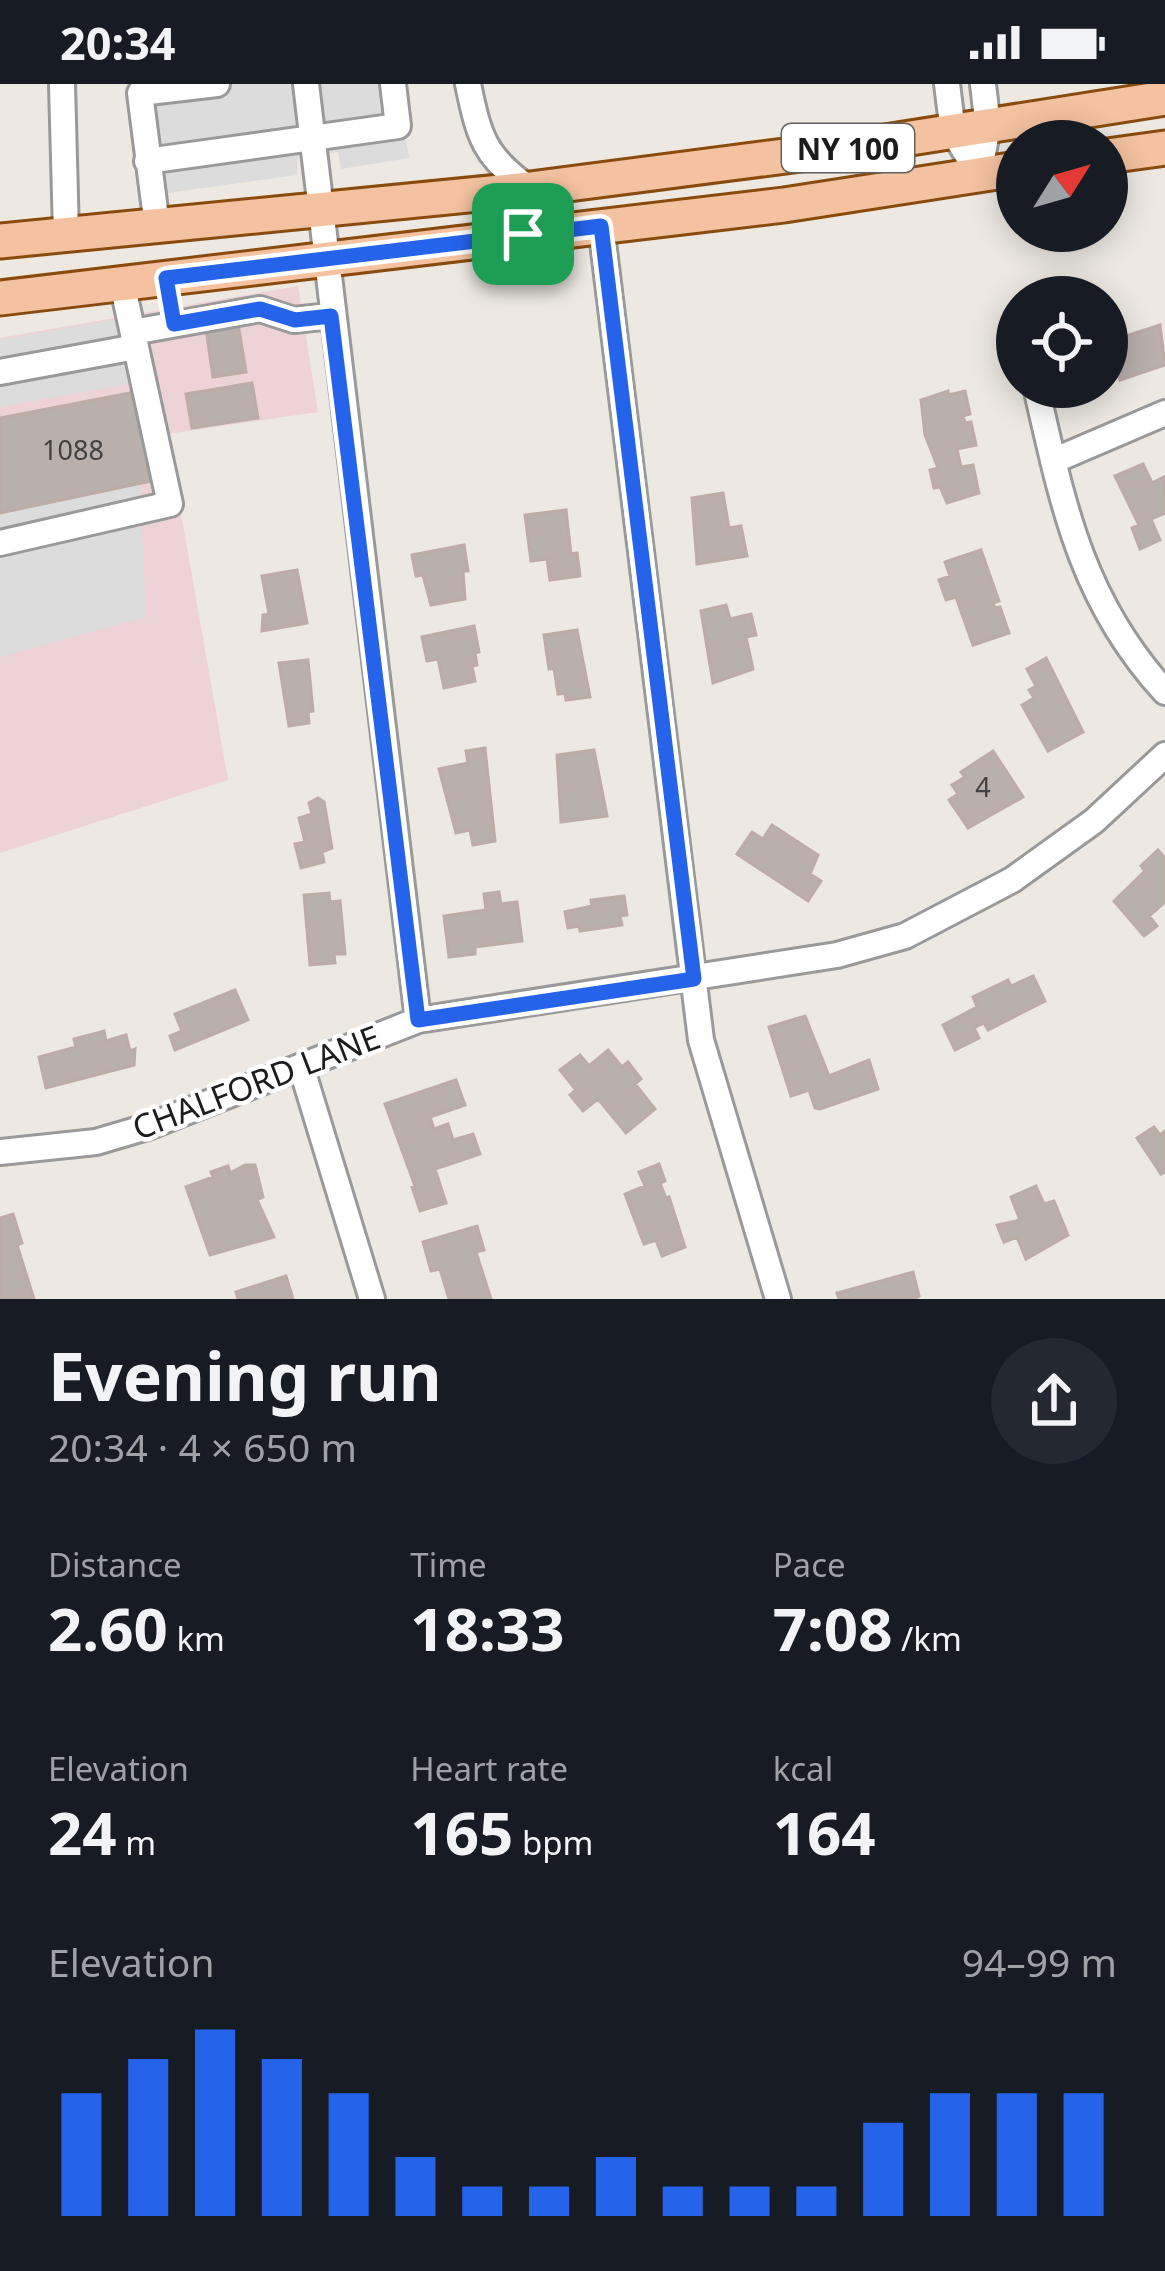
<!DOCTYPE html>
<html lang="en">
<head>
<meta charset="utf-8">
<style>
  body { margin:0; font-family:"Noto Sans",sans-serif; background:#242831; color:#f1f3f6; height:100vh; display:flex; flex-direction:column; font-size:45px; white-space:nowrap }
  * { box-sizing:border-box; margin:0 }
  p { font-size:39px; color:#9ea1a6 }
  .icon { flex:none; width:66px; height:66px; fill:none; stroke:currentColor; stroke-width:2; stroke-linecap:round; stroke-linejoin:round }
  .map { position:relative; height:1215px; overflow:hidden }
  .details { display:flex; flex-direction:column; background:#171b24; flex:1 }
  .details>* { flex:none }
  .needle { width:78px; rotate:53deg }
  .fabs { position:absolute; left:996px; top:36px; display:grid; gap:24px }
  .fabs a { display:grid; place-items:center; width:132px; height:132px; border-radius:50%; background:#171b24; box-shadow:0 6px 30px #0003; font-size:60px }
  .pin { position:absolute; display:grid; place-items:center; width:102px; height:102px; color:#fff; margin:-51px; border-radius:24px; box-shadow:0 6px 18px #0006 }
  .round { display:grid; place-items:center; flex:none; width:126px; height:126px; border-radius:63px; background:#242831 }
  .overview { display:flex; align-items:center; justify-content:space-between; height:204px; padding:0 48px }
  h1 { font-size:66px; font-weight:700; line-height:90px }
  .figures { display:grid; grid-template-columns:repeat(3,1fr); gap:18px; height:204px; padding:12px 48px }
  .figures div { display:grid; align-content:center }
  .figures b { font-size:60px; font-weight:700 }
  .figures small { font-size:33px; font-weight:400 }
  .figures p { font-size:33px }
  .chart { height:336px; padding:24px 48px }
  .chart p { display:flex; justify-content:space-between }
  .chart svg { width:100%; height:216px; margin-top:12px; stroke:#2563eb; stroke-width:6 }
  .status { display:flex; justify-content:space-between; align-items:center; height:84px; padding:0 60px; background:#171b24; direction:ltr }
  .status svg { height:33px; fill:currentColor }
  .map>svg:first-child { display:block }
</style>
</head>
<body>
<div class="status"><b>20:34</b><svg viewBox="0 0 49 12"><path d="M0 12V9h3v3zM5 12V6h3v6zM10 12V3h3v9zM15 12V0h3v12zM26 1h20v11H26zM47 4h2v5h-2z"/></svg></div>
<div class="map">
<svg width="1165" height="1215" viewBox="0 0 1165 1215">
  <rect width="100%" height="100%" fill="#ede8e2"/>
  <path fill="#edd2d6" d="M 298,202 L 318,328 L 167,350 L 228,696 L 0,769 L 0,254 Z"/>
  <path fill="#dcdcdc" d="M 147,0 L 378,0 L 380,26 L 406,56 L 409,74 L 341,85 L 338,68 L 298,72 L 297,91 L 160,110 L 161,60 L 155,18 Z
    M 114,236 L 134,299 L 0,323 L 0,256 Z
    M 140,399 L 146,533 L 0,573 L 0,426 Z"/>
  <path fill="#b9b0ac" stroke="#bdaca6" stroke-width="3" d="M 237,234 L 246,288 L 213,293 L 205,238 Z
    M 1160,241 L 1165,281 L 1120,296 L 1116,281 L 1107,284 L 1107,258 Z
    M 252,299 L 258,334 L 192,344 L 186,310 Z
    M 948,307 L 948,311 L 965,307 L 970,330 L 963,332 L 965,339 L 971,338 L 976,361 L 957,365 L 961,383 L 973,381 L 979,409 L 947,419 L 940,403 L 934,404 L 930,386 L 938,384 L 925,351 L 921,316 Z
    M 135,308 L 151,397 L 0,429 L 0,334 Z
    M 1143,380 L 1152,399 L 1164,393 L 1165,429 L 1151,435 L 1160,456 L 1140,465 L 1132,444 L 1139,441 L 1115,392 Z
    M 723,409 L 729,444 L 741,442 L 747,472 L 697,480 L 692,414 Z
    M 566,426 L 571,470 L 577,469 L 580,492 L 550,496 L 547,475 L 531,477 L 525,431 Z
    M 464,461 L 468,487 L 463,487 L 465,515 L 431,521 L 423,491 L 416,492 L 412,471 Z
    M 981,466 L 999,517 L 993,519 L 995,524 L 1000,523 L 1009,549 L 973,561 L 956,513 L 946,516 L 939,496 L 950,492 L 945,478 Z
    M 297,486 L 307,539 L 262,547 L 263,531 L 269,530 L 262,492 Z
    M 726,521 L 730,535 L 751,530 L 756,551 L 746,553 L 753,585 L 713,599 L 701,527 Z
    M 474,542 L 479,568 L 475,569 L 477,581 L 472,582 L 475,597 L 444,604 L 438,575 L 427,577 L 422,553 Z
    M 577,546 L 590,613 L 566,616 L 565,609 L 558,610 L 554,584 L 549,585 L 544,551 Z
    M 1046,574 L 1083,648 L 1048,667 L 1022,621 L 1034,614 L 1029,606 L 1036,602 L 1027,585 Z
    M 308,576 L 313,627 L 308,628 L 309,639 L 289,642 L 279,579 Z
    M 485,664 L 495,757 L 473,761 L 470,746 L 456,749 L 439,685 L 468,679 L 466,667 Z
    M 594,666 L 607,732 L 561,738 L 557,671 Z
    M 993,667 L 1023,713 L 968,744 L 949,716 L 958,710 L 952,701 L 965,693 L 961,688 Z
    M 318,714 L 324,718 L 332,764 L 322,768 L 324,778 L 301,784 L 295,760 L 305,758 L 299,734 L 312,730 L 309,719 Z
    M 772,741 L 818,771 L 810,790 L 821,797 L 808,817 L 737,770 L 752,748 L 763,755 Z
    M 1158,766 L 1165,774 L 1165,818 L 1149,832 L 1157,842 L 1144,852 L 1114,817 L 1145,787 L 1141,782 Z
    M 499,808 L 501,820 L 517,818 L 522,857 L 475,863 L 475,870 L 449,873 L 444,832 L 486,826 L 484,810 Z
    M 329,809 L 330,818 L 340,817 L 345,870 L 334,870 L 335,879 L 310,881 L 304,811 Z
    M 624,812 L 627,831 L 620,832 L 622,841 L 580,847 L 579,842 L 568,844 L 565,828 L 592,822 L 591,816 Z
    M 1033,892 L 1045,917 L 988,946 L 984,939 L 974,944 L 979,954 L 955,966 L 943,941 L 977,923 L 973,913 L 1008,896 L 1011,902 Z
    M 235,906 L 248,936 L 175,966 L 170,952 L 182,947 L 175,930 Z
    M 805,932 L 829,992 L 869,976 L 878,1005 L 820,1025 L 815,1024 L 809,1006 L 791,1012 L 769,943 Z
    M 104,947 L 106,957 L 126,951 L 130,967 L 135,965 L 134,981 L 46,1004 L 39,973 L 76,963 L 74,955 Z
    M 608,966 L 622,983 L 628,978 L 641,995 L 635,1000 L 655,1025 L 626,1049 L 598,1015 L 583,1027 L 570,1011 L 576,1006 L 560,986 L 580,971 L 589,982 Z
    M 456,996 L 465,1021 L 430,1033 L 434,1045 L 448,1040 L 453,1056 L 473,1050 L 480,1070 L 435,1085 L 446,1119 L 420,1127 L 412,1103 L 415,1102 L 385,1020 Z
    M 1154,1043 L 1160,1051 L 1165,1047 L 1165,1088 L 1161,1090 L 1137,1054 Z
    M 659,1080 L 665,1097 L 660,1099 L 666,1114 L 669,1113 L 685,1163 L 662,1172 L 656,1156 L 644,1160 L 625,1110 L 645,1102 L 639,1088 Z
    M 245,1081 L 255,1081 L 263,1113 L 257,1116 L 274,1153 L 210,1171 L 186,1103 L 213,1093 L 211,1088 L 228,1082 L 230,1089 Z
    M 1036,1102 L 1044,1120 L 1054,1117 L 1068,1151 L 1026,1175 L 1017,1153 L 1004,1158 L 997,1141 L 1020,1136 L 1011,1113 Z
    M 13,1130 L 22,1159 L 17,1161 L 34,1215 L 0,1215 L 0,1134 Z
    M 477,1142 L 484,1166 L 476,1168 L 491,1215 L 449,1215 L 440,1185 L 431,1187 L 423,1158 Z
    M 913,1188 L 919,1212 L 914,1215 L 839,1215 L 837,1209 Z
    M 286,1192 L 293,1215 L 238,1215 L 236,1208 Z"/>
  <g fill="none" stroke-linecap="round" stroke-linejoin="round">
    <defs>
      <path id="minor" d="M 62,0 L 66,150
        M 306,0 L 418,936
        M 468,0 C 479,53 484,73 530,105
        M 947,0 L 953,48 L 979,90
        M 147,77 L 398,42 L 393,0
        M 979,90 L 988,43 L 983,0
        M 157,142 L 140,9 L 217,0
        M 601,142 L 701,956 L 778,1215
        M 133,248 L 260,225 L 294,236 L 330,232
        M 0,288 L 136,263
        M 1036,303 C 1063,421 1081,516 1165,608
        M 1053,377 L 1165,329
        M 0,459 L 170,420 L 122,199
        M 301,982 L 372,1215
        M 0,1068 L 96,1058 L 150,1042 L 418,936 L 837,871 L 905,852 L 1012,796 L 1094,737 L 1165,671"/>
      <path id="major" d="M 1107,72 L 1165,64
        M 0,157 L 530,105 L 847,64 L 1165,14
        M 0,214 L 784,121 L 1017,85"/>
    </defs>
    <use href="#minor" stroke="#999" stroke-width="30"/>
    <use href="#major" stroke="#894b0b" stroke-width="39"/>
    <use href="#minor" stroke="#fff" stroke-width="24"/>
    <use href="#major" stroke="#f4c2a0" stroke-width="33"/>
  </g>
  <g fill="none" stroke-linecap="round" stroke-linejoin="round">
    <defs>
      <path id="route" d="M 601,142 L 694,895 L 418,936 L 331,232 L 295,236 L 260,225 L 174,240 L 166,194 Z"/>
    </defs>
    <use href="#route" stroke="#fff" stroke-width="24"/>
    <use href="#route" stroke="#2563eb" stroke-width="15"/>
  </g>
  <g text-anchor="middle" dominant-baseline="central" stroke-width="9" stroke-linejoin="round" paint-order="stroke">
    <g font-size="27" fill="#434140">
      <text x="73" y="365">1088</text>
      <text x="983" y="702">4</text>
    </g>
    <rect fill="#fff" stroke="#606060" stroke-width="3" x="782" y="40" width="132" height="48" rx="9"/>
    <g font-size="30" font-weight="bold" fill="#1c1c1c">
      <text x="848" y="64">NY 100</text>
    </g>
    <g font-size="33" fill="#1c1c1c" stroke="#fff">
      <text transform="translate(256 998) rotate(-21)">CHALFORD LANE</text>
    </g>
  </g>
</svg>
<div class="fabs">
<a><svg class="needle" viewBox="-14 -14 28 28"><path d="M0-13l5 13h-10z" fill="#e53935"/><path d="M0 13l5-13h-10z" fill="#9ea1a6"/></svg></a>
<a><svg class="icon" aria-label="locate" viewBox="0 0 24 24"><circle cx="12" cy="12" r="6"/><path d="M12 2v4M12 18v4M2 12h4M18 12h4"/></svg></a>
</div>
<div class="pin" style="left:523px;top:150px;background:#1e9e55"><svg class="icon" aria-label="arrive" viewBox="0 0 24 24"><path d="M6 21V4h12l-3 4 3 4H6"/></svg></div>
</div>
<section class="details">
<div class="overview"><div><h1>Evening run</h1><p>20:34 · 4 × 650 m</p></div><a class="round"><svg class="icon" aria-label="share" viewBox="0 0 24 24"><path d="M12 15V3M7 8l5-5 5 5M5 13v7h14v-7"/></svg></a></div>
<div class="figures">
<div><p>Distance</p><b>2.60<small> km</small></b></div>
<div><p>Time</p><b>18:33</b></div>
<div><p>Pace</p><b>7:08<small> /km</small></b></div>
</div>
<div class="figures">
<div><p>Elevation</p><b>24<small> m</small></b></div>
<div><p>Heart rate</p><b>165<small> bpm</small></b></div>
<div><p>kcal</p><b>164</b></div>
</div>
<div class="chart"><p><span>Elevation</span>94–99 m</p>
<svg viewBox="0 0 160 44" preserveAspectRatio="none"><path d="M5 44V19M15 44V12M25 44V6M35 44V12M45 44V19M55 44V32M65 44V38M75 44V38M85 44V32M95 44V38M105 44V38M115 44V38M125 44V25M135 44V19M145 44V19M155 44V19"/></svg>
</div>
</section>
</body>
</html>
